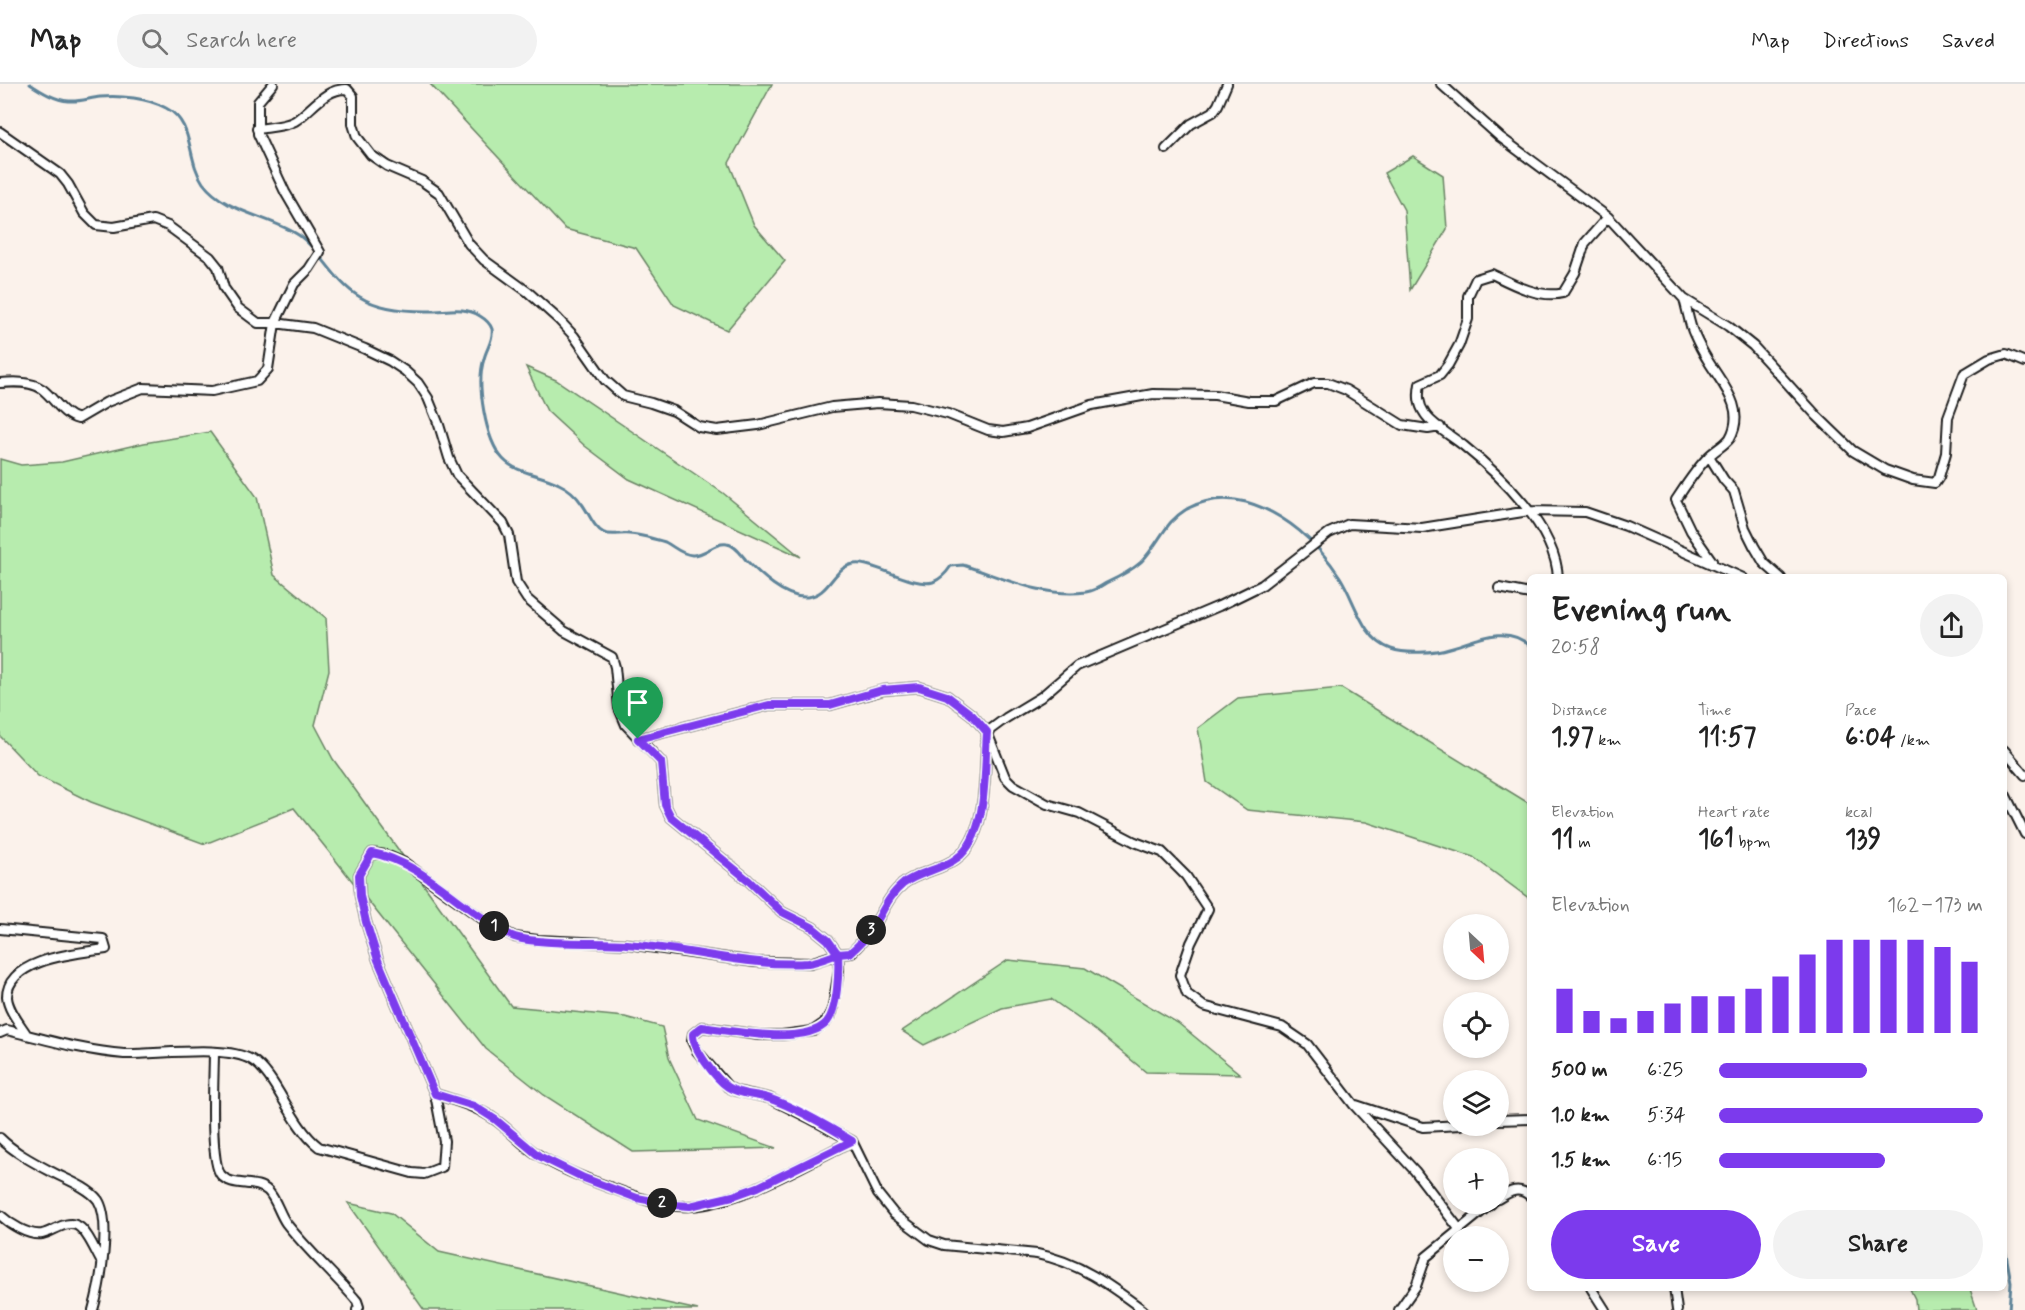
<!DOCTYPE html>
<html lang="en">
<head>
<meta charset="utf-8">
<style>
  body { margin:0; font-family:Mynerve,sans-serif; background:#f2f2f2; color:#222; height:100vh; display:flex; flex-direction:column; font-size:22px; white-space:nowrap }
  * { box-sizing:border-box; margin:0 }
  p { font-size:20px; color:#767676 }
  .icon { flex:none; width:33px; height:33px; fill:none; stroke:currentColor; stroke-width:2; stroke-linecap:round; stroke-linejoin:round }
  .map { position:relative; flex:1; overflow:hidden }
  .sheet { position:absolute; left:1527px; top:490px; width:480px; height:717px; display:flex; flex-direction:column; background:#fff; border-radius:9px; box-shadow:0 3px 9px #0003 }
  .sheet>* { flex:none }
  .needle { width:39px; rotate:154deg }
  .controls { position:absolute; left:1443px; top:830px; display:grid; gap:12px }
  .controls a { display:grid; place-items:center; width:66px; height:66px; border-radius:50%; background:#fff; box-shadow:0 3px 9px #0003; font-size:30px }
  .pin { position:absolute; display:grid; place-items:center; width:51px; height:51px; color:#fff; margin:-62px -26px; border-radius:50% 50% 50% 0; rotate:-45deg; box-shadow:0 0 6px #0007 }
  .pin .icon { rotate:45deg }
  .km { position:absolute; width:30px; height:30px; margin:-15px; border-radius:50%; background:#222; color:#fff; font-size:16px; line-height:30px; text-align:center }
  .round { display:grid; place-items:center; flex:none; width:63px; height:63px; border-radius:32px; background:#f2f2f2 }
  .summary { display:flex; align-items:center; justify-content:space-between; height:102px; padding:0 24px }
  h1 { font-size:33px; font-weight:700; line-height:45px }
  .metrics { display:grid; grid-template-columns:repeat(3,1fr); gap:9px; height:102px; padding:6px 24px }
  .metrics div { display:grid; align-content:center }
  .metrics b { font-size:26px; font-weight:700 }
  .metrics small { font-size:16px; font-weight:400 }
  .metrics p { font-size:16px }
  .chart { height:168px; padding:12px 24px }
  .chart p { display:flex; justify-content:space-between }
  .chart svg { width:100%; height:108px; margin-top:6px; stroke:#7c3aed; stroke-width:6 }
  .cta { display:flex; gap:12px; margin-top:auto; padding:12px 24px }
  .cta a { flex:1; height:69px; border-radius:36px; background:#7c3aed; color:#fff; font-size:24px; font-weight:700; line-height:69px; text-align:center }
  .cta a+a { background:#f2f2f2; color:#222 }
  ul { padding:0 24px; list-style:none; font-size:20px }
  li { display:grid; grid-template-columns:96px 72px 1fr; align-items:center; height:45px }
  li i { height:15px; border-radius:8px; background:#7c3aed }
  header { display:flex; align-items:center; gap:36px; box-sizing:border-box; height:84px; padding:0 30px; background:#fff; border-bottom:2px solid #e0e0e0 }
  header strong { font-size:28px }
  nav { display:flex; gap:33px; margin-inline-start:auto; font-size:21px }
  .search { width:420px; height:54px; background:#f2f2f2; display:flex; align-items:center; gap:15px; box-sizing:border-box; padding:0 21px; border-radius:33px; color:#767676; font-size:22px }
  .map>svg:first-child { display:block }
</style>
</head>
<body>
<header>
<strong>Map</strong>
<div class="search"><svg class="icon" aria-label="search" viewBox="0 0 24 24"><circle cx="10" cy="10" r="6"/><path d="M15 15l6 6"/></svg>Search here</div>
<nav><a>Map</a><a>Directions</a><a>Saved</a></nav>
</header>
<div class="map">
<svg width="2025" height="1226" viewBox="0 0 2025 1226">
  <rect width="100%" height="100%" fill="#fbf2eb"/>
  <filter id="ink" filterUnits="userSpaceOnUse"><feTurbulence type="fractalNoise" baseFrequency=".0167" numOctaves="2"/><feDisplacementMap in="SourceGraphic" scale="12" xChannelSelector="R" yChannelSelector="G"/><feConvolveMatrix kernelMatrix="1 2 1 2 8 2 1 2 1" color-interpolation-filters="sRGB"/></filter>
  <g filter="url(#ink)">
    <path fill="#b7ecae" stroke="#6a8465" stroke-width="1.5" d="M 430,0 L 772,0 L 729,79 L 754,141 L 785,177 L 727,246 L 674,221 L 636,164 L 565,145 Z
      M 1413,72 L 1443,91 L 1447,145 L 1410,206 L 1404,126 L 1384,89 Z
      M 526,283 L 556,296 L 723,409 L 801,473 L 629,395 L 585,362 L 547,327 Z
      M 210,348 L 257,413 L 274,491 L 326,534 L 329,586 L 315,641 L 333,675 L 511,922 L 625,933 L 662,943 L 669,974 L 698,1036 L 776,1064 L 633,1068 L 544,1011 L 486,965 L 294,724 L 205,760 L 91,718 L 38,692 L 0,652 L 0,375 L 21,381 L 62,378 L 144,359 Z
      M 1341,604 L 1530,720 L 1530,815 L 1473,773 L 1366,738 L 1247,726 L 1207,698 L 1198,644 L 1238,614 Z
      M 1008,876 L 1085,884 L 1178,939 L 1240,990 L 1146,988 L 1096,947 L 1051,915 L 1002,924 L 924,961 L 902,947 Z
      M 348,1119 L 391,1129 L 439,1168 L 698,1226 L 424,1226 Z
      M 1910,1205 L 1970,1205 L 1977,1226 L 1916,1226 L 1915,1215 Z"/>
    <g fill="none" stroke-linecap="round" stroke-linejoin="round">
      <path stroke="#5f8499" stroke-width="3" d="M 30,0 C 42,8 55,16 69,17 C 79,18 90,14 100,13 C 120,11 148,14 166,24 C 195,39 186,75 203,99 C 225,129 271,132 300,152 C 322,168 334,198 360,213 C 379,225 404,227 426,227 C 445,228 463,221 480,232 C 485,235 490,239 492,245 C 494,256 486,265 484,275 C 476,299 485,356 503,375 C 517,390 541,390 559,400 C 568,404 576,411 582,420 C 589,429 593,443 604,449 C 612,452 621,449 629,450 C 635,450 641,452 647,453 C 653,455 659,456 665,458 C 675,463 680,470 692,471 C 705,472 714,458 727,460 C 735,461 741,470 746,476 C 760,490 785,515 807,513 C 833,511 833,476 862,480 C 882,483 915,503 933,498 C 941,495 947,488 951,482 L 963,481 C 1001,493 1044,514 1086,508 C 1093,507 1100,503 1106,499 C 1119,493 1131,487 1141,478 C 1153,466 1160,451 1171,438 C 1190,417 1220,411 1246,418 C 1285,429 1318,459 1340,493 C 1355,516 1362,555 1391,565 C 1405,570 1434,569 1449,564 C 1475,557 1506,539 1530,562
        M 2004,1159 L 2011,1198 L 2009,1226"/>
      <defs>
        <path id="minor" d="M 1441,0 L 1500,53 L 1608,133 L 1684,215 L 1728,242 L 1753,262 L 1817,332 L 1853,367 L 1885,386 L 1913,396 L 1935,399 L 1939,393 L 1946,369 L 1948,333 L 1964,290 L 1989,275 L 2006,270 L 2025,278
          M 257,45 C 269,43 284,43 295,37 C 312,26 325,4 347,5 L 353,12 L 353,40 L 357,53 L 371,71 L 387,82 L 422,97 L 439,109 L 469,160 L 484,176 L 528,208 L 558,235 L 574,252 L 605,296 L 623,312 L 651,319 L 674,327 L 699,343 L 717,346 L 758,341 L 832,323 L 878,319 L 911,321 L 948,330 L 988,346 L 1003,348 L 1027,344 L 1092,321 L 1153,310 L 1215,311 L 1249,317 L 1276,317 L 1314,299 L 1328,299 L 1346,306 L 1402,341 L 1428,345 L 1440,343
          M 0,48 L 60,90 L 68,100 L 84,129 L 96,141 L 114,143 L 153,136 L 168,142 L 210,173 L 218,183 L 224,204 L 238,224 L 258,239 L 275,239 L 313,244 L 365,265 L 390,277 L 405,287 L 418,299 L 428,314 L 439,341 L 449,374 L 457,391 L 503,439 L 509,451 L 516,498 L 527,515 L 564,547 L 612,573 L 615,583 L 619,624 L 626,641 L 661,678 L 665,721 L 671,733 L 748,796 L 782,828 L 812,843 L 828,856 L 838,870 L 839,886 L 832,928 L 826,938 L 813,947 L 782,951 L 759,951 L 702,943 L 693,950 L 692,957 L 697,967 L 728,1003 L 736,1007 L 769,1014 L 811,1035 L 852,1057 L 878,1110 L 894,1130 L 929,1156 L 944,1161 L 1037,1170 C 1078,1178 1110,1201 1143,1226
          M 1166,65 L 1191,40 L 1213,28 L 1218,21 L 1227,0
          M 1684,215 C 1687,225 1690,243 1694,250 C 1698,259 1702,267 1707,275 C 1721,299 1747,324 1730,354 C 1725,361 1715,366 1709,372 C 1696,385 1686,401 1676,416 L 1691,447 L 1712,477
          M 0,299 C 13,298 31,297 42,305 C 55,315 62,331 78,335 L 107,318 L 143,304 L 212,307 L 257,297 L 268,285 L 275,239 L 294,200 L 309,185 L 320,168 L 285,108 L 258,50 L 258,18 L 273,0
          M 1709,372 L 1724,396 L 1734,407 L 1745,444 L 1754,462 L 1764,479 L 1781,494
          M 1558,494 C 1556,444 1500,391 1464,362 C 1453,353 1432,341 1425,330 C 1418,320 1418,311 1420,300 L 1440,291 L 1448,281 L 1459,261 L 1468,235 L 1468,212 L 1476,195 L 1492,190 C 1512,200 1540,215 1563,209 L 1575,189 L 1585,159 L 1608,133
          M 1499,504 L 1530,510
          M 638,655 L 769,621 L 830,621 L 883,606 L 919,603 L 947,612 L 972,631 L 987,648 L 1005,693 L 1013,701 L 1047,720 L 1079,729 L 1135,758 L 1162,768 L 1186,792 L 1208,825 L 1191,859 L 1180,891 L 1187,910 L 1203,922 L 1282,943 L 1307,960 L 1354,1021 L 1415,1087 L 1460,1146
          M 2004,666 L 2025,691
          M 2004,708 L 2025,750
          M 0,845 L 103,855 L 106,865 C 79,869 7,874 7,913 C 8,926 20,940 27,951
          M 0,949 L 7,946 C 45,955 84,967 124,970 C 157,971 225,960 252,976 C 277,991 290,1041 319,1063 L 412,1089 L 424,1090 L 442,1083 L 444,1057 L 435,1010 L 378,876 L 366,838 L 360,812 L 359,791 L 372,769 L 386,771 L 405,779 L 488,839 L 515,853 L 538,856 L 628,860 L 755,878 L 810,879 L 838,870 L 851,869 C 858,862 866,854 872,845 C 882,830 888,812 903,800 C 917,788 942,786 957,774 C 989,751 984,684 987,648 L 1006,634 L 1041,613 L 1077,582 L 1219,522 L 1262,501 L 1329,449 L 1349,440 L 1422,444 L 1529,427 L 1585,428 L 1626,442 L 1743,494
          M 214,968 C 214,991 209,1077 221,1091 C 232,1104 256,1095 268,1107 C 276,1115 279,1129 286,1139 C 308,1167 334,1190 357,1217 L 359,1223 L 357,1226
          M 435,1010 C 457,1017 478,1023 497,1037 C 512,1048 524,1063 540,1072 C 560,1085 584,1094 606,1102 C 633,1112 662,1124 691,1122 C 741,1119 806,1079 852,1057
          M 1356,1021 L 1423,1043 L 1461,1041
          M 1498,1036 L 1530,1035
          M 0,1054 C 14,1068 33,1078 50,1087 C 65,1095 88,1103 98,1116 C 112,1138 100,1202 93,1226
          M 1498,1115 C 1510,1107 1519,1102 1530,1112
          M 0,1131 C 10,1140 28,1152 42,1150 C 53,1148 67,1135 78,1142 C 88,1148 95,1167 101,1177
          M 1591,1204 L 1605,1226
          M 1674,1204 L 1677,1226
          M 1399,1226 L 1416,1202 L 1426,1173 L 1492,1119"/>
      </defs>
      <use href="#minor" stroke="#1c1c1c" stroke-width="12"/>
      <use href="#minor" stroke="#fff" stroke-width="8"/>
    </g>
  </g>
  <g fill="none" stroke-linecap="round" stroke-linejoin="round" filter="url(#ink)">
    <defs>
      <path id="route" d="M 638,655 L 661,678 L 665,721 L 671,733 L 748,796 L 782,828 L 812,843 L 828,856 L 838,870 C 829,873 818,878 808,879 C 746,883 686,864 626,860 C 600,858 533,861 512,852 C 465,829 423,778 372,769 L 359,791 L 360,812 L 366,838 L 378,876 L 435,1010 L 474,1022 L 496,1036 L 539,1072 L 584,1094 L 637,1114 L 674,1121 L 690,1122 L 733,1112 L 758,1103 L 852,1057 C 826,1041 797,1024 768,1014 C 755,1010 740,1011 728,1003 C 716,995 692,964 693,950 L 702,943 C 730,947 807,962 827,938 C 838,924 839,887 838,870 L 850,869 C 858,862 866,854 872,845 C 882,830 888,812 903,800 C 917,788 942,786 957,774 C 989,751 984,684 987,648 L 972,631 L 947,612 L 919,603 L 882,606 L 830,621 L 769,621 L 638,655"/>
    </defs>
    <use href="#route" stroke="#fff" stroke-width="12"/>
    <use href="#route" stroke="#7c3aed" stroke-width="8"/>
  </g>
</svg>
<div class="controls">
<a><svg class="needle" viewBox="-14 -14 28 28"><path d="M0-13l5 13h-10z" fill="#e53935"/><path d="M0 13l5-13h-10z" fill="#767676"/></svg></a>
<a><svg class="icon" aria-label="locate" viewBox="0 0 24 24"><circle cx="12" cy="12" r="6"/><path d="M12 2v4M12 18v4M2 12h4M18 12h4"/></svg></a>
<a><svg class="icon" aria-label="layers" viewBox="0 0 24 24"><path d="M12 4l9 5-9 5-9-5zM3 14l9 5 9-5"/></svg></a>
<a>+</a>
<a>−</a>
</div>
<div class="pin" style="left:638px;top:655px;background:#1e9e55"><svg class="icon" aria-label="arrive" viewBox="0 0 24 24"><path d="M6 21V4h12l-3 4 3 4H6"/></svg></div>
<b class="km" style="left:494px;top:842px">1</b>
<b class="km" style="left:662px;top:1119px">2</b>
<b class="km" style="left:871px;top:846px">3</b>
<section class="sheet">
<div class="summary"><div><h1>Evening run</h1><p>20:58</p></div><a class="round"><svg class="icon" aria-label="share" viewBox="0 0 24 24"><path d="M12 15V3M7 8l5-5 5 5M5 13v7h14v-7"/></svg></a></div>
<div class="metrics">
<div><p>Distance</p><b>1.97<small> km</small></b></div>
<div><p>Time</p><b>11:57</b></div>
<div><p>Pace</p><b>6:04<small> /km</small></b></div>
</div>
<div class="metrics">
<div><p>Elevation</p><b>11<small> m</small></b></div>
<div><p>Heart rate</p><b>161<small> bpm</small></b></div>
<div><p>kcal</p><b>139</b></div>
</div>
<div class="chart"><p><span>Elevation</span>162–173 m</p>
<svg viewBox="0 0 160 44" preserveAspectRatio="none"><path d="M5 44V26M15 44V35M25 44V38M35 44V35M45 44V32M55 44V29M65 44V29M75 44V26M85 44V21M95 44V12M105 44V6M115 44V6M125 44V6M135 44V6M145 44V9M155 44V15"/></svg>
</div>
<ul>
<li><b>500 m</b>6:25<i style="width:56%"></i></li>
<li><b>1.0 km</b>5:34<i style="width:100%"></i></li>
<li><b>1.5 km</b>6:15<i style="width:63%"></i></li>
</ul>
<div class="cta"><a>Save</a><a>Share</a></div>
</section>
</div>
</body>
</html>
